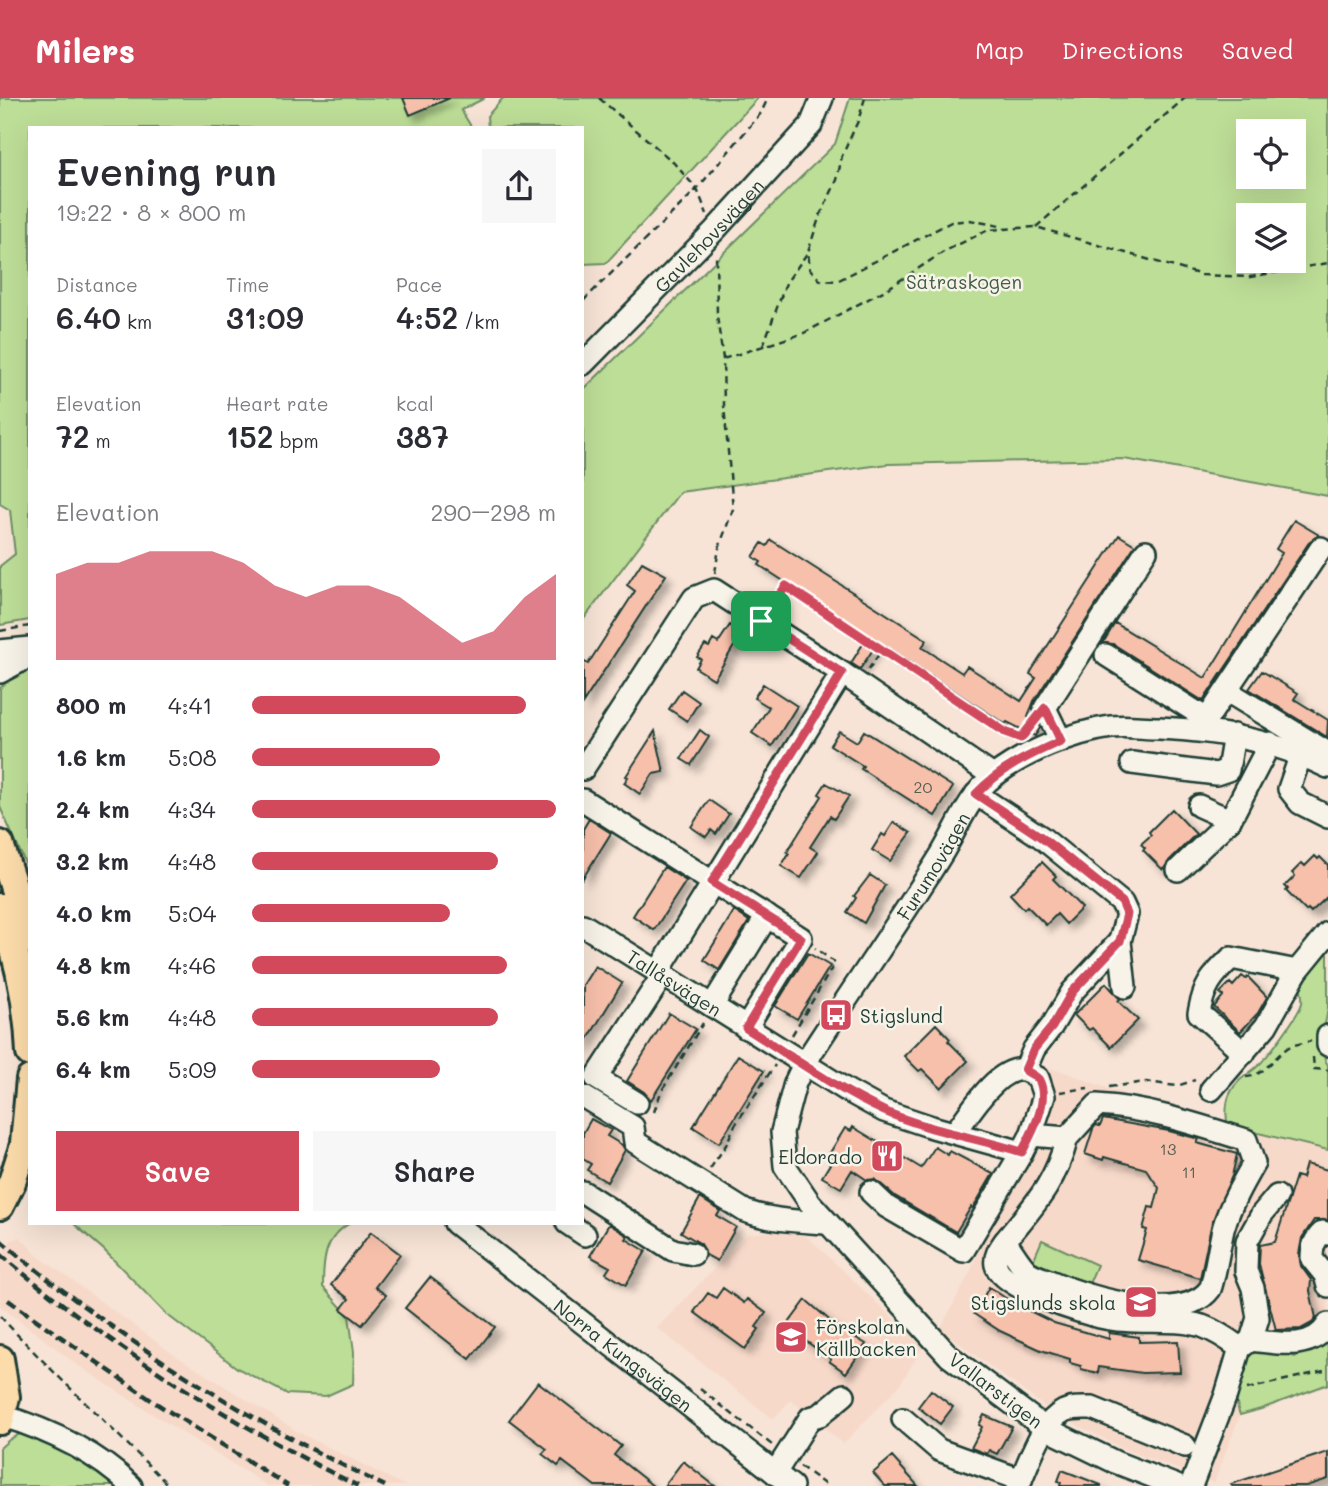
<!DOCTYPE html>
<html lang="en">
<head>
<meta charset="utf-8">
<style>
  body { margin:0; font-family:Mali,sans-serif; background:#f7f7f7; color:#2b2b33; height:100vh; display:flex; flex-direction:column; font-size:26px; white-space:nowrap }
  * { box-sizing:border-box; margin:0 }
  p { font-size:23px; color:#7c7c81 }
  .icon { flex:none; width:38px; height:38px; fill:none; stroke:currentColor; stroke-width:2; stroke-linecap:round; stroke-linejoin:round }
  .map { position:relative; flex:1; overflow:hidden }
  .side { position:absolute; left:28px; top:28px; width:556px; height:1099px; display:flex; flex-direction:column; background:#fff; border-radius:0px; box-shadow:0 7px 28px #0002 }
  .side>* { flex:none }
  .tools { position:absolute; left:1236px; top:21px; display:grid; gap:14px }
  .tools a { display:grid; place-items:center; width:70px; height:70px; border-radius:0px; background:#fff; box-shadow:0 7px 28px #0002; font-size:35px }
  .pin { position:absolute; display:grid; place-items:center; width:60px; height:60px; color:#fff; margin:-30px; border-radius:14px; box-shadow:0 4px 10px #0006 }
  .round { display:grid; place-items:center; flex:none; width:74px; height:74px; border-radius:0px; background:#f7f7f7 }
  .headline { display:flex; align-items:center; justify-content:space-between; height:119px; padding:0 28px }
  h1 { font-size:38px; font-weight:600; line-height:52px }
  .figures { display:grid; grid-template-columns:repeat(3,1fr); gap:10px; height:119px; padding:7px 28px }
  .figures div { display:grid; align-content:center }
  .figures b { font-size:30px; font-weight:600 }
  .figures small { font-size:19px; font-weight:400 }
  .figures p { font-size:19px }
  .chart { height:196px; padding:14px 28px }
  .chart p { display:flex; justify-content:space-between }
  .chart svg { width:100%; height:126px; margin-top:7px; fill:#d1495b; opacity:.7 }
  .cta { display:flex; gap:14px; margin-top:auto; padding:14px 28px }
  .cta a { flex:1; height:80px; border-radius:0px; background:#d1495b; color:#fff; font-size:28px; font-weight:600; line-height:80px; text-align:center }
  .cta a+a { background:#f7f7f7; color:#2b2b33 }
  ul { padding:0 28px; list-style:none; font-size:23px }
  li { display:grid; grid-template-columns:112px 84px 1fr; align-items:center; height:52px }
  li i { height:18px; border-radius:9px; background:#d1495b }
  header { display:flex; align-items:center; gap:42px; box-sizing:border-box; height:98px; padding:0 35px; background:#d1495b; color:#fff }
  header strong { font-size:33px }
  nav { display:flex; gap:38px; margin-inline-start:auto; font-size:24px }
  .map>svg:first-child { display:block }
</style>
</head>
<body>
<header>
<strong>Milers</strong>
<nav><a>Map</a><a>Directions</a><a>Saved</a></nav>
</header>
<div class="map">
<svg width="1328" height="1388" viewBox="0 0 1328 1388">
  <defs>
    <filter id="shadow"><feDropShadow dx="6" dy="6" stdDeviation="3.5" flood-color="#0004"/></filter>
  </defs>
  <rect width="100%" height="100%" fill="#f7e4d6"/>
  <filter id="ink" filterUnits="userSpaceOnUse"><feTurbulence type="fractalNoise" baseFrequency=".0143" numOctaves="2"/><feDisplacementMap in="SourceGraphic" scale="14" xChannelSelector="R" yChannelSelector="G"/><feConvolveMatrix kernelMatrix="1 2 1 2 8 2 1 2 1" color-interpolation-filters="sRGB"/></filter>
  <g filter="url(#ink)">
    <path fill="#f7d9c9" d="M 1047,970 L 1062,973 L 1131,999 L 1328,1052 L 1328,1239 L 1295,1259 L 1267,1249 L 1236,1306 L 1240,1317 L 1214,1385 L 1126,1352 L 1053,1315 L 940,1231 L 969,1176 L 1009,1079 L 1019,1024 Z
      M 784,1132 L 808,1139 L 923,1249 L 899,1288 L 843,1346 L 791,1302 L 773,1321 L 657,1230 L 747,1136 Z
      M 20,1139 L 37,1157 L 176,1258 L 302,1336 L 406,1388 L 268,1388 L 149,1314 L 76,1266 L 0,1208 L 0,1158 L 11,1142 Z"/>
    <path fill="#bdde97" stroke="#6e8e66" stroke-width="2" fill-rule="evenodd" d="M 0,0 L 485,0 L 461,12 L 472,30 L 30,30 L 30,522 L 0,527 L 0,468 L 15,456 L 10,412 L 0,406 Z
      M 503,0 L 758,0 L 606,165 L 583,166 L 583,30 L 488,30 L 487,18 Z
      M 850,0 L 1328,0 L 1328,398 L 1124,361 L 888,366 L 680,394 L 583,522 L 583,292 L 835,46 ZM 1248,33 L 1293,33 L 1293,79 L 1248,79 ZM 1248,117 L 1293,117 L 1293,163 L 1248,163 Z
      M 30,570 L 30,776 L 0,709 L 0,590 L 20,573 Z
      M 1328,841 C 1328,863 1328,885 1328,908 C 1327,927 1315,948 1328,967 L 1328,1052 L 1250,1033 L 1227,1024 C 1226,1015 1226,1006 1229,998 C 1235,982 1248,977 1259,967 C 1268,958 1299,917 1302,905 C 1303,897 1301,891 1298,884 Z
      M 73,1125 L 350,1125 C 324,1140 323,1162 323,1189 L 349,1218 L 354,1254 L 353,1286 L 326,1298 L 287,1296 L 237,1270 L 166,1216 L 104,1152 Z
      M 1042,1142 L 1097,1167 L 1088,1188 L 1033,1163 Z
      M 1328,1239 L 1328,1286 L 1261,1311 L 1240,1317 C 1232,1297 1240,1272 1250,1255 L 1267,1249 L 1295,1259 Z
      M 25,1333 L 60,1349 L 120,1388 L 0,1388 L 0,1350 L 10,1341 Z"/>
    <path fill="#f7c0ab" stroke="#1f3d34" stroke-width="2" filter="url(#shadow)" d="M 403,0 L 450,0 L 410,17 Z
      M 1294,422 L 1319,437 L 1310,443 L 1203,603 L 1113,546 L 1103,545 L 1115,525 L 1205,580 L 1282,455 L 1276,451 Z
      M 1119,437 L 1135,447 L 1034,603 L 1028,619 L 1037,624 L 1040,630 L 1035,638 L 1007,624 L 1005,626 L 878,544 L 860,571 L 851,565 L 868,538 L 759,467 L 761,464 L 753,459 L 762,445 L 767,448 L 771,442 L 927,542 L 922,549 L 962,575 L 967,568 L 1021,603 L 1036,580 L 1030,576 L 1032,572 Z
      M 642,464 L 666,477 L 583,605 L 583,563 L 588,566 L 635,493 L 627,487 Z
      M 730,527 L 742,535 L 714,581 L 696,570 L 701,561 L 697,559 L 705,547 L 709,549 L 713,542 L 718,545 Z
      M 1262,573 L 1298,595 L 1294,601 L 1328,622 L 1327,639 L 1249,591 Z
      M 763,586 L 797,608 L 772,648 L 752,635 L 769,609 L 754,600 Z
      M 682,592 L 699,604 L 687,623 L 669,611 Z
      M 700,632 L 709,639 L 691,667 L 681,661 Z
      M 655,633 L 664,674 L 653,676 L 640,696 L 624,685 L 628,679 L 626,678 Z
      M 839,633 L 857,644 L 864,633 L 953,689 L 935,718 L 861,671 L 863,668 L 830,647 Z
      M 826,685 L 849,698 L 834,721 L 830,718 L 810,749 L 818,754 L 801,780 L 781,768 L 789,756 L 787,754 L 822,698 L 819,696 Z
      M 709,702 L 729,716 L 716,736 L 711,732 L 706,739 L 691,729 Z
      M 1172,711 L 1196,736 L 1169,763 L 1163,772 L 1143,752 L 1145,750 L 1141,746 L 1151,737 L 1149,734 Z
      M 589,721 L 611,735 L 583,780 L 583,731 Z
      M 894,724 L 911,735 L 890,763 L 872,752 L 882,736 L 885,738 Z
      M 1315,758 L 1318,761 L 1320,759 L 1328,767 L 1328,798 L 1311,814 L 1308,811 L 1306,813 L 1286,793 L 1288,791 L 1285,788 L 1295,778 L 1292,775 L 1302,765 L 1305,768 Z
      M 1042,764 L 1056,778 L 1053,781 L 1082,810 L 1066,826 L 1057,816 L 1046,827 L 1027,808 L 1024,811 L 1010,796 Z
      M 664,769 L 686,783 L 654,832 L 633,818 Z
      M 870,777 L 885,787 L 864,825 L 847,814 L 856,800 L 854,798 Z
      M 734,813 L 749,823 L 719,872 L 704,862 Z
      M 808,855 L 830,868 L 797,921 L 775,908 Z
      M 595,868 L 622,885 L 583,949 L 583,887 Z
      M 1242,878 L 1246,881 L 1248,879 L 1267,899 L 1258,915 L 1240,934 L 1214,909 L 1223,898 L 1220,895 L 1230,885 L 1233,888 Z
      M 1106,885 L 1120,901 L 1118,903 L 1138,922 L 1111,949 L 1092,930 L 1089,932 L 1074,917 Z
      M 669,915 L 696,931 L 651,1002 L 644,994 L 627,983 Z
      M 936,926 L 950,941 L 948,943 L 968,963 L 941,990 L 922,971 L 919,973 L 904,958 Z
      M 738,957 L 764,973 L 719,1045 L 693,1029 Z
      M 591,1021 L 611,1032 L 607,1038 L 622,1047 L 625,1052 L 607,1084 L 587,1072 L 591,1066 L 583,1061 L 583,1035 Z
      M 1103,1021 L 1169,1033 L 1199,1041 L 1197,1045 L 1237,1056 L 1232,1078 L 1212,1124 L 1200,1180 L 1138,1162 L 1147,1132 L 1143,1131 L 1149,1109 L 1154,1110 L 1159,1090 L 1146,1071 L 1104,1059 L 1103,1062 L 1085,1056 L 1093,1031 L 1096,1027 L 1100,1028 Z
      M 853,1029 L 921,1070 L 935,1049 L 948,1057 L 950,1053 L 993,1076 L 973,1110 L 971,1109 L 956,1134 L 895,1098 L 875,1081 L 867,1082 L 852,1072 L 841,1090 L 822,1079 L 833,1061 L 828,1058 L 845,1030 L 851,1033 Z
      M 1306,1066 L 1328,1072 L 1328,1122 L 1314,1122 L 1302,1140 L 1299,1156 L 1301,1168 L 1311,1182 L 1310,1193 L 1316,1220 L 1312,1225 L 1301,1231 L 1276,1232 L 1259,1166 L 1260,1147 L 1275,1144 L 1296,1078 L 1302,1080 Z
      M 700,1100 L 720,1113 L 717,1118 L 736,1129 L 717,1163 L 706,1157 L 701,1146 L 681,1134 Z
      M 609,1126 L 628,1138 L 626,1141 L 646,1153 L 626,1187 L 606,1175 L 610,1169 L 590,1158 Z
      M 371,1134 L 400,1156 L 375,1189 L 386,1197 L 362,1227 L 341,1211 L 349,1201 L 331,1187 Z
      M 430,1179 L 495,1229 L 470,1261 L 405,1210 Z
      M 989,1189 L 1013,1205 L 1054,1225 L 1109,1241 L 1109,1235 L 1139,1239 L 1139,1244 L 1178,1243 L 1180,1274 L 1142,1275 L 1099,1269 L 1098,1275 L 1081,1271 L 1081,1268 L 1070,1265 L 1070,1261 L 1041,1252 L 1000,1233 L 974,1216 Z
      M 723,1190 L 744,1205 L 747,1201 L 766,1215 L 756,1229 L 759,1231 L 745,1251 L 694,1214 L 708,1195 L 716,1200 Z
      M 806,1202 L 835,1227 L 866,1246 L 846,1275 L 829,1263 L 831,1261 L 786,1229 Z
      M 538,1284 L 621,1348 L 614,1357 L 653,1388 L 595,1388 L 562,1363 L 558,1368 L 542,1356 L 547,1351 L 509,1322 Z
      M 931,1292 L 953,1309 L 940,1326 L 918,1309 Z
      M 984,1317 L 1012,1329 L 997,1356 L 989,1352 L 987,1356 L 971,1350 L 982,1329 L 979,1327 Z
      M 1328,1354 L 1328,1381 L 1306,1388 L 1232,1388 L 1231,1386 Z
      M 892,1359 L 918,1388 L 885,1388 L 873,1375 Z
      M 683,1363 L 715,1388 L 664,1388 Z
      M 1062,1372 L 1101,1387 L 1101,1388 L 1060,1388 L 1061,1384 L 1058,1383 Z"/>
    <g fill="none" stroke-linecap="round" stroke-linejoin="round">
      <defs>
        <g id="minor">
          <path id="s1" d="M 583,266 L 714,133 L 811,27 L 822,0"/>
          <path d="M 0,553 L 30,550"/>
          <path d="M 1106,557 L 1207,621"/>
          <path d="M 0,574 L 30,558"/>
          <path d="M 1227,593 L 1328,655"/>
          <path d="M 1202,632 L 1207,621 L 1321,450"/>
          <path d="M 1061,643 L 1045,610 L 1146,453"/>
          <path d="M 1301,656 L 1289,691 L 1300,705 L 1328,719"/>
          <path d="M 1132,665 L 1216,676 L 1228,672 L 1234,637"/>
          <path d="M 583,671 L 694,500 L 714,492 L 842,575 L 993,678"/>
          <path d="M 976,696 L 1041,739 L 1122,805 L 1127,816 L 1120,843 L 1125,889"/>
          <path d="M 583,702 L 801,840 L 746,930"/>
          <path d="M 1199,708 L 1230,722"/>
          <path d="M 1178,772 L 1230,722 L 1270,645"/>
          <path id="s2" d="M 583,827 L 848,993 L 884,1013 L 932,1029 L 1022,1054 L 1031,1037 L 1044,998 L 1038,980 C 1034,978 1028,973 1023,972 C 997,969 969,1016 955,1035"/>
          <path d="M 658,874 L 842,575"/>
          <path d="M 712,908 L 767,818"/>
          <path d="M 1328,938 L 1328,947"/>
          <path d="M 1244,955 L 1199,915 C 1204,888 1211,879 1231,860 L 1297,873"/>
          <path d="M 1025,972 L 1034,951 L 1052,928 L 1072,894 L 1120,843"/>
          <path d="M 1211,992 L 1266,928 L 1297,873 L 1328,835"/>
          <path d="M 584,999 L 633,1029 L 635,1044 L 745,1113 C 772,1123 798,1123 827,1125"/>
          <path d="M 637,1005 L 596,980 L 663,877"/>
          <path d="M 1031,1037 L 1067,1040 L 1097,1007 C 1148,1010 1198,1027 1246,1042 L 1254,1065 C 1242,1086 1231,1105 1224,1128 C 1220,1141 1214,1184 1210,1191 C 1183,1228 1087,1199 1052,1184 C 1045,1181 1033,1178 1027,1173 C 1019,1165 1012,1152 1005,1143 C 1034,1107 1055,1087 1067,1040"/>
          <path d="M 583,1094 L 673,1152 L 693,1156"/>
          <path d="M 871,1094 L 887,1109 L 963,1153 L 1022,1054"/>
          <path id="s3" d="M 455,1125 L 792,1388"/>
          <path d="M 567,1125 L 585,1137"/>
          <path d="M 1328,1136 L 1323,1134 C 1314,1142 1312,1149 1312,1161 L 1325,1177 L 1328,1188"/>
          <path d="M 1005,1143 C 1000,1150 994,1158 996,1167 C 1001,1190 1083,1216 1105,1220 C 1137,1227 1171,1219 1202,1228 C 1216,1233 1229,1242 1240,1250"/>
          <path d="M 1251,1242 C 1277,1245 1313,1253 1328,1226"/>
          <path d="M 0,1317 C 46,1331 96,1354 131,1388"/>
          <path d="M 903,1321 L 939,1352 L 1021,1382"/>
          <path d="M 775,1375 L 810,1320 L 820,1317 L 844,1297"/>
          <path d="M 1018,1388 C 1030,1364 1039,1326 1064,1313 C 1072,1309 1083,1310 1092,1310 L 1185,1348"/>
          <path id="s4" d="M 1177,1388 L 1115,1364 L 1045,1330 L 949,1258 L 810,1105 L 785,1068 L 782,1034 L 795,985 L 804,966 C 849,896 897,828 941,757 C 957,731 969,697 994,678 C 1023,655 1074,634 1111,629 C 1126,627 1143,630 1159,630 C 1221,633 1272,642 1328,669"/>
          <path d="M 1191,1388 L 1226,1297 L 1240,1250 L 1251,1242 L 1258,1220 L 1253,1190 L 1246,1173 L 1247,1143 L 1262,1116 L 1277,1098"/>
        </g>
        <path id="major" d="M 0,746 L 30,841
          M 0,809 C 18,857 28,904 30,955
          M 24,1045 L 30,981
          M 0,1108 L 12,1084 L 30,1028
          M 0,1261 L 6,1299 L 0,1323"/>
      </defs>
      <use href="#minor" stroke="#1f3d34" stroke-width="26"/>
      <use href="#major" stroke="#1f3d34" stroke-width="32"/>
      <path stroke="#1f3d34" stroke-width="2.5" stroke-dasharray="7 5" stroke-linecap="butt" d="M 599,0 L 672,63 L 697,91 L 707,116
        M 865,0 L 858,23 L 842,58 L 837,82 L 819,120 L 808,154 L 810,171 L 820,182 L 837,183 L 951,124 L 970,122 L 1004,129
        M 1036,129 L 1185,0
        M 583,203 L 697,91 L 761,15 L 768,0
        M 763,248 L 786,185 L 808,154
        M 723,261 L 804,235 L 887,191 L 945,153 L 988,132 L 1036,129 L 1202,177 L 1250,179 L 1328,165
        M 715,475 L 719,450 L 733,411 L 724,307 L 723,261 L 717,218 L 716,156
        M 772,507 L 786,488 L 1005,634 L 1021,640 L 1032,626
        M 0,533 L 30,528
        M 868,572 L 882,552
        M 792,937 L 835,865 L 815,850
        M 1313,959 L 1314,971 L 1328,972
        M 1246,979 C 1264,979 1274,958 1289,949 C 1295,946 1304,945 1311,943
        M 1109,989 L 1146,984 L 1177,988 L 1195,982
        M 1060,994 L 1088,990
        M 654,1014 L 661,994 L 703,925
        M 710,1071 L 726,1047 L 735,1027 L 775,967
        M 0,1218 C 54,1277 114,1331 169,1388
        M 700,1291 L 772,1347
        M 1247,1291 L 1328,1272
        M 800,1368 L 827,1388"/>
      <use href="#minor" stroke="#f7f3e8" stroke-width="21"/>
      <use href="#major" stroke="#fcdcab" stroke-width="26"/>
      <path stroke="#1f3d34" stroke-width="4.5" stroke-dasharray="10 5" stroke-linecap="butt" d="M 0,1142 C 116,1240 248,1323 385,1388
        M 0,1156 C 109,1248 230,1325 358,1388
        M 8,1202 L 154,1304 L 288,1388"/>
    </g>
  </g>
  <g fill="none" stroke-linecap="round" stroke-linejoin="round" filter="url(#ink)">
    <defs>
      <path id="route" d="M 786,488 L 1005,634 L 1021,640 L 1045,610 L 1061,643 C 1029,657 1000,671 976,696 L 1041,739 L 1122,804 L 1127,816 L 1120,843 L 1072,894 L 1052,929 L 1034,951 L 1025,972 C 1029,975 1036,978 1039,982 C 1050,1003 1032,1035 1022,1054 C 977,1040 927,1032 884,1013 C 836,991 791,958 746,930 L 801,840 L 712,784 L 842,575 L 761,523 Z"/>
    </defs>
    <use href="#route" stroke="#fff" stroke-width="14"/>
    <use href="#route" stroke="#d1495b" stroke-width="9"/>
  </g>
  <defs>
    <symbol id="bus-square" viewBox="-11 -11 22 22"><rect x="-9" y="-9" width="18" height="18" rx="4" fill="#d1495b" stroke="#f7f3e8"/><path d="M-5-6H5V4H4V6H2V4H-2V6H-4V4H-5ZM-3.5-4V0h7V-4ZM-3.5 1.2v1.5H-2V1.2ZM2 1.2v1.5H3.5V1.2Z" fill="#fff"/></symbol>
    <symbol id="restaurant-square" viewBox="-11 -11 22 22"><rect x="-9" y="-9" width="18" height="18" rx="4" fill="#d1495b" stroke="#f7f3e8"/><path d="M-5-6h1v4h1v-4h1v4h1v-4h1v5L-1.5 .5V6h-2V.5L-5-1ZM5-6V6H3V1.5H1.5Q1.5-4 5-6Z" fill="#fff"/></symbol>
    <symbol id="school-square" viewBox="-11 -11 22 22"><rect x="-9" y="-9" width="18" height="18" rx="4" fill="#d1495b" stroke="#f7f3e8"/><path d="M0-5L7-2L0 1L-7-2ZM-4 1L0 2.5L4 1V4Q0 6-4 4Z" fill="#fff"/></symbol>
  </defs>
  <g fill-rule="evenodd">
    <use href="#bus-square" x="817" y="898" width="38" height="38"/>
    <use href="#restaurant-square" x="868" y="1039" width="38" height="38"/>
    <use href="#school-square" x="1122" y="1185" width="38" height="38"/>
    <use href="#school-square" x="772" y="1220" width="38" height="38"/>
  </g>
  <g text-anchor="middle" dominant-baseline="central" stroke-width="5" stroke-linejoin="round" paint-order="stroke">
    <g font-size="16" fill="#555e52">
      <text x="923" y="688">20</text>
      <text x="1168" y="1050">13</text>
      <text x="1189" y="1073">11</text>
    </g>
    <g font-size="19" fill="#1f3d34" stroke="#f7f3e8">
      <text stroke="none"><textPath href="#s1" startOffset="180">Gavlehovsvägen</textPath></text>
      <text stroke="none"><textPath href="#s4" startOffset="858">Furumovägen</textPath></text>
      <text stroke="none"><textPath href="#s2" startOffset="108">Tallåsvägen</textPath></text>
      <text stroke="none"><textPath href="#s3" startOffset="214">Norra Kungsvägen</textPath></text>
      <text transform="translate(996 1292) rotate(37)">Vallarstigen</text>
    </g>
    <g font-size="19" fill="#3f5d48" stroke="#f7f3e8">
      <text x="964" y="183">Sätraskogen</text>
    </g>
    <g font-size="19" fill="#1f3d34" stroke="#f7f3e8" text-anchor="start">
      <text x="860" y="917">Stigslund</text>
      <text x="862" y="1058" text-anchor="end">Eldorado</text>
      <text x="1116" y="1204" text-anchor="end">Stigslunds skola</text>
      <text x="816" y="1228">Förskolan<tspan x="816" dy="22">Källbacken</tspan></text>
    </g>
  </g>
</svg>
<div class="tools">
<a><svg class="icon" aria-label="locate" viewBox="0 0 24 24"><circle cx="12" cy="12" r="6"/><path d="M12 2v4M12 18v4M2 12h4M18 12h4"/></svg></a>
<a><svg class="icon" aria-label="layers" viewBox="0 0 24 24"><path d="M12 4l9 5-9 5-9-5zM3 14l9 5 9-5"/></svg></a>
</div>
<div class="pin" style="left:761px;top:523px;background:#1e9e55"><svg class="icon" aria-label="arrive" viewBox="0 0 24 24"><path d="M6 21V4h12l-3 4 3 4H6"/></svg></div>
<section class="side">
<div class="headline"><div><h1>Evening run</h1><p>19:22 · 8 × 800 m</p></div><a class="round"><svg class="icon" aria-label="share" viewBox="0 0 24 24"><path d="M12 15V3M7 8l5-5 5 5M5 13v7h14v-7"/></svg></a></div>
<div class="figures">
<div><p>Distance</p><b>6.40<small> km</small></b></div>
<div><p>Time</p><b>31:09</b></div>
<div><p>Pace</p><b>4:52<small> /km</small></b></div>
</div>
<div class="figures">
<div><p>Elevation</p><b>72<small> m</small></b></div>
<div><p>Heart rate</p><b>152<small> bpm</small></b></div>
<div><p>kcal</p><b>387</b></div>
</div>
<div class="chart"><p><span>Elevation</span>290–298 m</p>
<svg viewBox="0 0 160 44" preserveAspectRatio="none"><path d="M0 44V14L10 10L20 10L30 6L40 6L50 6L60 10L70 18L80 22L90 18L100 18L110 22L120 30L130 38L140 34L150 22L160 14V44z"/></svg>
</div>
<ul>
<li><b>800 m</b>4:41<i style="width:90%"></i></li>
<li><b>1.6 km</b>5:08<i style="width:62%"></i></li>
<li><b>2.4 km</b>4:34<i style="width:100%"></i></li>
<li><b>3.2 km</b>4:48<i style="width:81%"></i></li>
<li><b>4.0 km</b>5:04<i style="width:65%"></i></li>
<li><b>4.8 km</b>4:46<i style="width:84%"></i></li>
<li><b>5.6 km</b>4:48<i style="width:81%"></i></li>
<li><b>6.4 km</b>5:09<i style="width:62%"></i></li>
</ul>
<div class="cta"><a>Save</a><a>Share</a></div>
</section>
</div>
</body>
</html>
